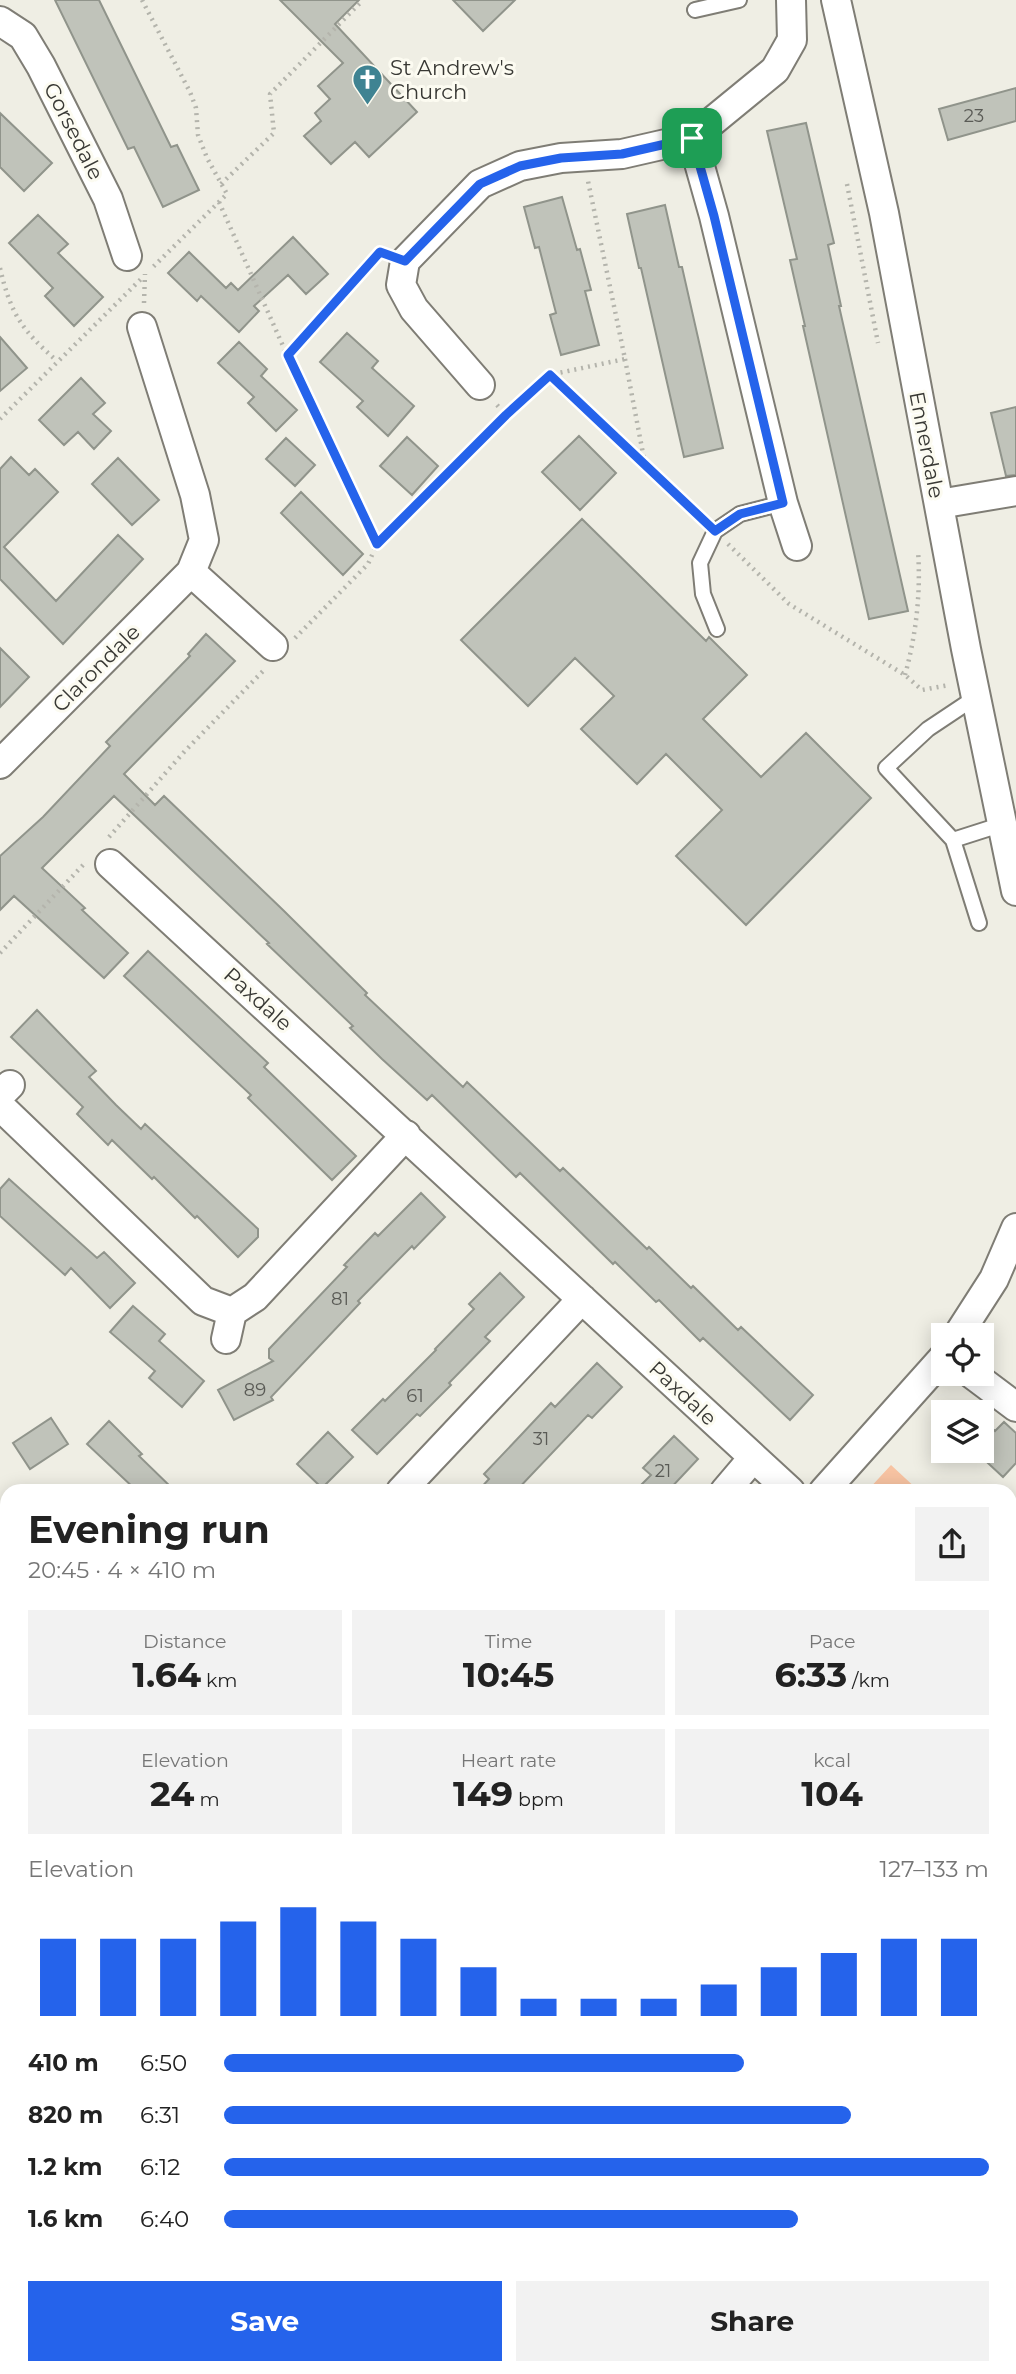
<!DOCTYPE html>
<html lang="en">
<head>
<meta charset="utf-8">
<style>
  body { margin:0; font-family:Montserrat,sans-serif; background:#f2f2f2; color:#222; height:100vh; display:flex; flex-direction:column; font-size:26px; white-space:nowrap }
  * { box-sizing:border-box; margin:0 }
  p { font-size:23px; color:#767676 }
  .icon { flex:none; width:38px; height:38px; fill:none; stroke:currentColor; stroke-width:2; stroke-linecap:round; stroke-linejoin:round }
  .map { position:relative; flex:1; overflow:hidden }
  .drawer { position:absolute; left:0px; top:1484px; width:1017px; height:891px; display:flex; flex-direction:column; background:#fff; border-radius:21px 21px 0 0; box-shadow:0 4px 18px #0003 }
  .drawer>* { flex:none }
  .fabs { position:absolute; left:931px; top:1323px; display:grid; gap:14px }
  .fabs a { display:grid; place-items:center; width:63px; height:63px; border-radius:0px; background:#fff; box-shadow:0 4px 18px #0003; font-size:35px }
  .pin { position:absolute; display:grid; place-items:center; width:60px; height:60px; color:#fff; margin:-30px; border-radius:14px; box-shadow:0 4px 10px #0006 }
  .round { display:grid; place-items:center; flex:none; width:74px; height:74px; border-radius:0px; background:#f2f2f2 }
  .overview { display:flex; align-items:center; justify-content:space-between; height:119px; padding:0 28px }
  h1 { font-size:38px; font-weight:700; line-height:52px }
  .stats { display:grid; grid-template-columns:repeat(3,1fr); gap:10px; height:119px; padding:7px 28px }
  .stats div { display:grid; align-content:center; border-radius:0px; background:#f2f2f2; text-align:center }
  .stats b { font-size:35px; font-weight:700 }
  .stats small { font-size:19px; font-weight:400 }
  .stats p { font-size:19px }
  .chart { height:196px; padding:14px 28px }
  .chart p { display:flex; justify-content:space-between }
  .chart svg { width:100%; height:126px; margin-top:7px; stroke:#2563eb; stroke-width:6 }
  .primary-button { display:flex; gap:14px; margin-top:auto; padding:14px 28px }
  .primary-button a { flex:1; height:80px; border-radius:0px; background:#2563eb; color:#fff; font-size:28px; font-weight:700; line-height:80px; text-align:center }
  .primary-button a+a { background:#f2f2f2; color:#222 }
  ul { padding:0 28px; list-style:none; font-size:23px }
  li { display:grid; grid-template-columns:112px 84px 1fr; align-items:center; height:52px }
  li i { height:18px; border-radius:9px; background:#2563eb }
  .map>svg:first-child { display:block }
</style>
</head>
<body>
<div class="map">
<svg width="1016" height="2374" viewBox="0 0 1016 2374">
  <rect width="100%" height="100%" fill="#efeee4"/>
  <path fill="#f7c3a2" d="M 891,1465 L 919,1491 L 867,1491 Z
    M 1010,1578 L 1016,1584 L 1016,2374 L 6,2374 L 15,2368 L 1010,2368 Z"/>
  <path fill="#c0c3ba" stroke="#90948b" stroke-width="2" d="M 55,0 L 99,0 L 171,147 L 177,145 L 199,190 L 163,207 L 134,147 L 128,149 Z
    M 280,0 L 359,0 L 335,24 L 417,112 L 369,157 L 355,142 L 331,164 L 304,136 L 321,121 L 315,113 L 330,99 L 318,86 L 343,63 Z
    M 453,0 L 515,0 L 483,31 Z
    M 1016,88 L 1016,121 L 948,140 L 939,109 Z
    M 0,113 L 52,163 L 24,191 L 0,167 Z
    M 806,123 L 834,243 L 828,245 L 841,306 L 839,306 L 908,611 L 869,619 L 803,326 L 805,326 L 790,260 L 797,259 L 767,131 Z
    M 562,197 L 577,250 L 580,249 L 591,290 L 585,291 L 599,345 L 561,355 L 550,315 L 556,313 L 539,247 L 535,248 L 524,207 Z
    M 665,205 L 679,267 L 682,267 L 723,448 L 684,457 L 641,268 L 639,268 L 627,214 Z
    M 38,215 L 68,244 L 58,253 L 103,297 L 74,326 L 45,296 L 53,288 L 9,243 Z
    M 293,237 L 328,274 L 306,294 L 288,275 L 254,306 L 259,311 L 239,332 L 201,296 L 197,301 L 168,273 L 189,252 L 226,288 L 231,283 L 238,290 Z
    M 347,333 L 378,361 L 372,368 L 414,406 L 388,436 L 357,407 L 363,401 L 320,362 Z
    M 0,337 L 27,368 L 0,391 Z
    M 239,342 L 267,369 L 261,376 L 297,410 L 276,431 L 248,403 L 254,397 L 218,363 Z
    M 81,378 L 105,403 L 93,414 L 111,431 L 94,449 L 78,432 L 64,445 L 39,420 Z
    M 1016,407 L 1016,475 L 1006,476 L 991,413 Z
    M 579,436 L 616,473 L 580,510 L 542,472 Z
    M 407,437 L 438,466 L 412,495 L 380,466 Z
    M 286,438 L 315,465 L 295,486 L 266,459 Z
    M 11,457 L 29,475 L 35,469 L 58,492 L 4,547 L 56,601 L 118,535 L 143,559 L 63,644 L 0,579 L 0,469 Z
    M 118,458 L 159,500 L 132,525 L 92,484 Z
    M 301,492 L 363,554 L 343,575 L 281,513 Z
    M 582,519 L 706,641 L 709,637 L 747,675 L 703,719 L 761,777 L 806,733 L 871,798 L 746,925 L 676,856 L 722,810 L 666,754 L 637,784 L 581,729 L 614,696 L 575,658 L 528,706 L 461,640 Z
    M 206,634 L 235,661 L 124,774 L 155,805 L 164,796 L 283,910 L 367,993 L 365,995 L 463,1087 L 467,1082 L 560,1171 L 563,1168 L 647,1249 L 649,1247 L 691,1288 L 693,1286 L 738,1330 L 741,1327 L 813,1395 L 790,1420 L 703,1338 L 700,1341 L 659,1300 L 656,1302 L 615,1262 L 613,1264 L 520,1173 L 516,1177 L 432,1095 L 427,1100 L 382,1059 L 350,1028 L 353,1026 L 267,944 L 269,943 L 114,796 L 42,868 L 85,908 L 82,910 L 128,953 L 104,978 L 14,896 L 0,910 L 0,856 L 43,817 L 110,746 L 106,742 L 190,656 L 188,654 Z
    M 0,648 L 29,677 L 0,707 Z
    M 148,951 L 268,1063 L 264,1067 L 356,1156 L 332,1180 L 248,1098 L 251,1095 L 124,976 Z
    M 37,1010 L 96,1071 L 89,1077 L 116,1105 L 141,1129 L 145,1124 L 258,1229 L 258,1237 L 238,1257 L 197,1216 L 195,1218 L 154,1177 L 152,1179 L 112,1140 L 108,1145 L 77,1114 L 83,1107 L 11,1037 Z
    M 9,1179 L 97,1258 L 104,1252 L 135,1283 L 110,1308 L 71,1268 L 65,1275 L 0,1216 L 0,1189 Z
    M 421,1193 L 445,1217 L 414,1249 L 412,1246 L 358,1301 L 360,1303 L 271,1397 L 273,1400 L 234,1420 L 218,1390 L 273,1361 L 269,1358 L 269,1349 L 347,1267 L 344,1265 L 375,1233 L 378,1236 Z
    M 500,1273 L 524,1297 L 485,1337 L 490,1341 L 449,1383 L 451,1385 L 420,1416 L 417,1414 L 377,1454 L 352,1430 L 383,1399 L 385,1401 L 436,1350 L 435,1349 L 474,1309 L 469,1304 Z
    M 133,1306 L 165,1334 L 159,1341 L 204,1381 L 182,1407 L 149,1378 L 155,1371 L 110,1332 Z
    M 597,1363 L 622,1387 L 592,1418 L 588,1415 L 516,1491 L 478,1491 L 489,1479 L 484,1474 L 521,1435 L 551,1403 L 555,1407 Z
    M 51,1418 L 68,1444 L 30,1469 L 13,1443 Z
    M 982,1419 L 995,1431 L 1004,1422 L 1016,1433 L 1016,1463 L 1003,1477 L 976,1452 L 982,1451 Z
    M 109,1421 L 142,1454 L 139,1456 L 175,1491 L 137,1491 L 87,1444 Z
    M 328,1432 L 353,1457 L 322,1488 L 297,1464 Z
    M 674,1436 L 698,1459 L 668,1491 L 635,1491 L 651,1475 L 643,1468 Z"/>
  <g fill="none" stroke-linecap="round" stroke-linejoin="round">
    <defs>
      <path id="service" d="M 695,10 L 739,0
        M 717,629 L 703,594 L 700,563 L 715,531 L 740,514 L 783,503
        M 976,697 L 928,729 L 886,768 L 953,840 L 979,923
        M 953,840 L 1003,824"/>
      <path id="minor" d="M 836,0 L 884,213 L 966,649 L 1016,891
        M 0,21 L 23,36 L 41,66 L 108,199 L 127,256
        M 692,138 L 714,216 L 783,503 L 797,546
        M 480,385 L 414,309 L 401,285 L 405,261 L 480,184 L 520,166 L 561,158 L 622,154 L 692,138 L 775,70 L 792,40 L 791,0
        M 939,504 L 1016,491
        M 191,572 L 273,646
        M 0,764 L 191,572 L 204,540 L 195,495 L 142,327
        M 110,864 L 790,1491
        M 0,1095 L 10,1085
        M 0,1106 L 203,1301 L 232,1312 L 255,1297 L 406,1135
        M 958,1335 L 994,1279 L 1016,1228
        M 226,1339 L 232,1312
        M 972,1374 L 1016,1407
        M 401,1491 L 582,1299
        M 725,1491 L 753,1458
        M 824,1491 L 943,1358
        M 0,1633 L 7,1626
        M 0,1771 L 7,1778
        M 0,2091 L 7,2099
        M 0,2136 L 7,2129
        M 0,2342 L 7,2338"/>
    </defs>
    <use href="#service" stroke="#7f7d75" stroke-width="18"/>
    <use href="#minor" stroke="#7f7d75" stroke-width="32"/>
    <path stroke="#b4b4ac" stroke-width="4.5" stroke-dasharray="2 5" stroke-linecap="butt" d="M 142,0 L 190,92 L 196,108 L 198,135 L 207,158 L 227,194 L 152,268
      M 221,184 L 274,133 L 270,94 L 363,0
      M 847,184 L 878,343
      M 219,202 L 287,355
      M 378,254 L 287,355 L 377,544 L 506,415
      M 0,268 C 11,315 22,330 57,361
      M 144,303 L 145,274
      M 625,359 L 645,464
      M 549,375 L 702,519
      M 497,405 L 506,415 L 549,375 L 625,359 L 588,181
      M 0,419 L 141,279
      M 728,544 L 789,604 L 905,675 L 922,690 L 949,685
      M 295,638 L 368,564 L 377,544
      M 905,675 C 916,635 921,593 918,551
      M 109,837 L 185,751 L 265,669
      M 0,953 L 84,864
      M 439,2368 L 445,2374
      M 44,2374 L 53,2368"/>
    <use href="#service" stroke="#fff" stroke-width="14"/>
    <use href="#minor" stroke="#fff" stroke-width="28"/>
  </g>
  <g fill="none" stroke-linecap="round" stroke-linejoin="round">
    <defs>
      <path id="route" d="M 692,138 L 714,216 L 783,503 L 740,514 L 715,531 L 550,375 L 506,415 L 377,544 L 288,355 L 380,252 L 405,261 L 480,184 L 520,166 L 561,158 L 622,154 Z"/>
    </defs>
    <use href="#route" stroke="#fff" stroke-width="14"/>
    <use href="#route" stroke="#2563eb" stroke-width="9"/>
  </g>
  <defs>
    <symbol id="church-pin" viewBox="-11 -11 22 30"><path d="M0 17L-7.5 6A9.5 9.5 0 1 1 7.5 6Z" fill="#3f8392" stroke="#fcfbf1"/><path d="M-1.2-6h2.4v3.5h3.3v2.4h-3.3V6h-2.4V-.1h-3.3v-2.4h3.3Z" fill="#fff"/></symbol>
  </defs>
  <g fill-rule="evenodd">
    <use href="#church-pin" x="350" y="62" width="35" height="47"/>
  </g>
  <g text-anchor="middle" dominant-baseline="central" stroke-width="6" stroke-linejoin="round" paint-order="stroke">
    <g font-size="18" fill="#5a5b56">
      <text x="974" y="116">23</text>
      <text x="340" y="1299">81</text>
      <text x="255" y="1390">89</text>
      <text x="415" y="1396">61</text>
      <text x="541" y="1439">31</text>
      <text x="663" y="1471">21</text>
    </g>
    <g font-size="21" fill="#383834" stroke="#fcfbf1" text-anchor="start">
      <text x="390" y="67">St Andrew's<tspan x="390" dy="24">Church</tspan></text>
    </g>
    <g font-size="21" fill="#383834" stroke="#fcfbf1">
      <text transform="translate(74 131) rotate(63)">Gorsedale</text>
      <text transform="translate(927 445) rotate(79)">Ennerdale</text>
      <text transform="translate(96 668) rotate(-45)">Clarondale</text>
      <text transform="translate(258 999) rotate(42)">Paxdale</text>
      <text transform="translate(683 1393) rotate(43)">Paxdale</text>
    </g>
  </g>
</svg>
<div class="fabs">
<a><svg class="icon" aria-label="locate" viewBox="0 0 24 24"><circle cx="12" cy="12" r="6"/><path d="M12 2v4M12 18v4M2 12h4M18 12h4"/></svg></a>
<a><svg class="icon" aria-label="layers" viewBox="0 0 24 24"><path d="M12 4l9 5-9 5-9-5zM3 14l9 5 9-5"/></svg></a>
</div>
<div class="pin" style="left:692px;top:138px;background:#1e9e55"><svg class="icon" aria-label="arrive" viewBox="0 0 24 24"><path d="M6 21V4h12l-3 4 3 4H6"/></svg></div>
<section class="drawer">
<div class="overview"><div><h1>Evening run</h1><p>20:45 · 4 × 410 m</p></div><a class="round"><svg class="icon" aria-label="share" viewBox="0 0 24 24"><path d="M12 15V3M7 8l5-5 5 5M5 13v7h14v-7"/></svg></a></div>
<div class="stats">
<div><p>Distance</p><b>1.64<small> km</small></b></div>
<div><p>Time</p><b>10:45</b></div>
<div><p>Pace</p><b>6:33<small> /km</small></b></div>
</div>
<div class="stats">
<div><p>Elevation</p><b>24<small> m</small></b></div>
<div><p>Heart rate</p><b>149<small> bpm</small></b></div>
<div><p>kcal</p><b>104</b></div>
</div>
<div class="chart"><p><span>Elevation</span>127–133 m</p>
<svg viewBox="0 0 160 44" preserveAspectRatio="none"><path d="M5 44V17M15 44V17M25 44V17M35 44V11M45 44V6M55 44V11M65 44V17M75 44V27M85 44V38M95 44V38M105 44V38M115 44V33M125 44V27M135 44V22M145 44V17M155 44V17"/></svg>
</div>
<ul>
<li><b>410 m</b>6:50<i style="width:68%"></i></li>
<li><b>820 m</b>6:31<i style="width:82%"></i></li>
<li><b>1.2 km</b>6:12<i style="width:100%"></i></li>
<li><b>1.6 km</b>6:40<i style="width:75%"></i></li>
</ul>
<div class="primary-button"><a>Save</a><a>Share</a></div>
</section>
</div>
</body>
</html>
